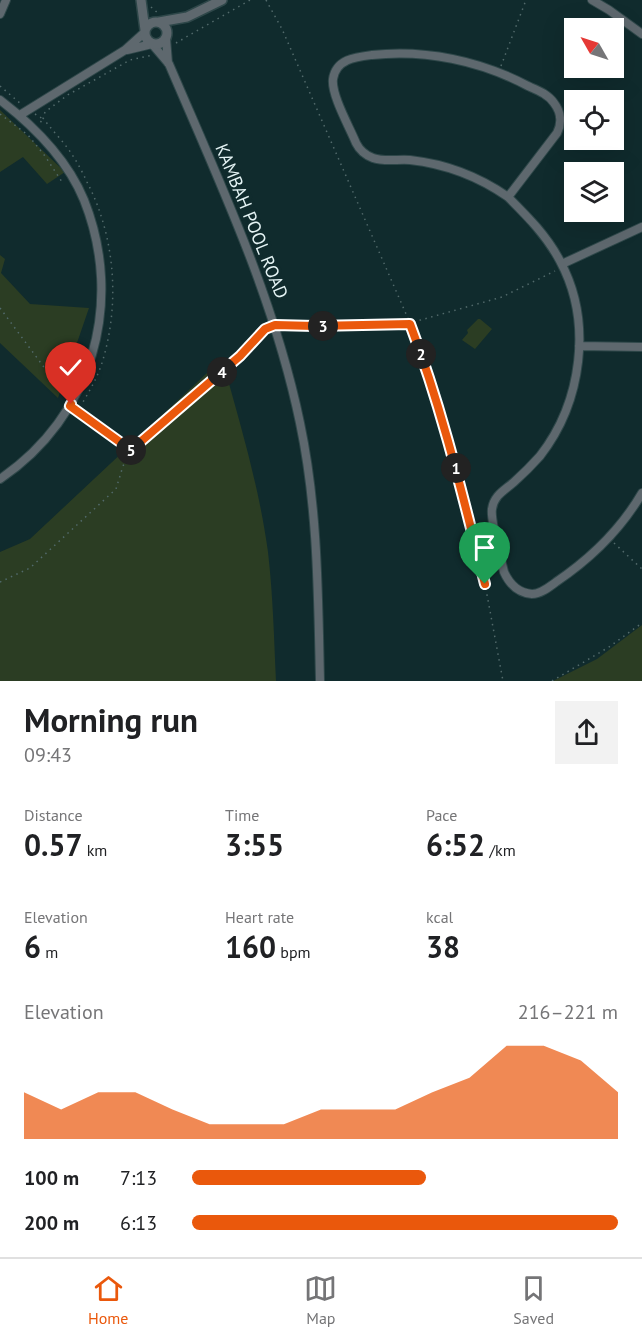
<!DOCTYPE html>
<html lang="en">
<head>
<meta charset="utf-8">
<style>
  body { margin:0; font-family:"PT Sans",sans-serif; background:#f2f2f2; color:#202124; height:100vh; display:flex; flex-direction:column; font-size:22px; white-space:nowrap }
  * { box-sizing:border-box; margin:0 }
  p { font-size:20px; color:#757577 }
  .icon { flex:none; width:33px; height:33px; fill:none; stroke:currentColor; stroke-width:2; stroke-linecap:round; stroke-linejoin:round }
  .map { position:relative; height:681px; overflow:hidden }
  .side { display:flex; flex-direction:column; background:#fff; flex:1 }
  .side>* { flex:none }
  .needle { width:39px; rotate:309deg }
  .tools { position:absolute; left:564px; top:18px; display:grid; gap:12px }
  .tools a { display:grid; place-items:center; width:60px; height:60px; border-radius:0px; background:#fff; box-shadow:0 6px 24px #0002; font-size:30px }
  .pin { position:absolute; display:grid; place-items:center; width:51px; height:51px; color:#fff; margin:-62px -26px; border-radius:50% 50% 50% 0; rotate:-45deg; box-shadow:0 0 6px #0007 }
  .pin .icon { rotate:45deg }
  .km { position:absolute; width:30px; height:30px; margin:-15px; border-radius:50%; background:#222; color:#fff; font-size:16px; line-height:30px; text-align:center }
  .round { display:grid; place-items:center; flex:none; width:63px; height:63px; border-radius:0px; background:#f2f2f2 }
  .head { display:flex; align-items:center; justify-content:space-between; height:102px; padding:0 24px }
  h1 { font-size:33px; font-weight:700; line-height:45px }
  .figures { display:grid; grid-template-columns:repeat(3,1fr); gap:9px; height:102px; padding:6px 24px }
  .figures div { display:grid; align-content:center }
  .figures b { font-size:30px; font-weight:700 }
  .figures small { font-size:16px; font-weight:400 }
  .figures p { font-size:16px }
  .chart { height:168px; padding:12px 24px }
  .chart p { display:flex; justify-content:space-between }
  .chart svg { width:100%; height:108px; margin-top:6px; fill:#ea580c; opacity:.7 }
  ul { padding:0 24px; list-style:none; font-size:20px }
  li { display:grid; grid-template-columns:96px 72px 1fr; align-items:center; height:45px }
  li i { height:15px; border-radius:8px; background:#ea580c }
  .tabs { display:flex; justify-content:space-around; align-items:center; height:84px; border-top:2px solid #e0e0e0; background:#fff; font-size:16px; color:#757577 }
  .tabs a { display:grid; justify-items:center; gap:3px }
  .tabs .current { color:#ea580c }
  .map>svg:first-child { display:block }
</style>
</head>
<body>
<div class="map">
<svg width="642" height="681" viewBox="0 0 642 681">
  <rect width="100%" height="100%" fill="#102b2d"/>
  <path fill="#2b3d23" d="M 0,110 L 65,172 L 47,184 L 23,157 L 0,172 Z
    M 0,255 L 5,259 L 1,273 L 30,304 L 89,308 L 58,398 L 0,343 Z
    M 478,319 L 480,319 L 492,329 L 475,349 L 462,340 L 468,333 L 467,330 Z
    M 222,359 C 240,423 259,486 268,552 C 273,595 274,638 276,681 L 0,681 L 0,552 L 30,539 Z
    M 642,625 L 642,681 L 553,681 L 597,659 Z"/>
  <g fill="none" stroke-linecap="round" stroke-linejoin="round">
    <defs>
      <path id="minor" d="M 592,0 L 609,10 L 642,34
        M 0,14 L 6,0
        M 166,38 L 168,63
        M 152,44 L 169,64 C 219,181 274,297 300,423 C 318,508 318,594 320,681
        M 127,50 L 152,44
        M 0,100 C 34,126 67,159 84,200 C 125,303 92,417 0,479
        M 20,115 L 125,50 L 145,32
        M 508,197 C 478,176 446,164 410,160 C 398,159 384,162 373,158 C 365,155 360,151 356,143 C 350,128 331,95 333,79 C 336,59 356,57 372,55 C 425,49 481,61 528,86 C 537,90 548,94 554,103 C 561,112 562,123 557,133 L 508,197 C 528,217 547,236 560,261 C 593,322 582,402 540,456 C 532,465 523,474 514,482 C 505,490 494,495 492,509 C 490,520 501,559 504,572 C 509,583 518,593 532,594 C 541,594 549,587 556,582 C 590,559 621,529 642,493
        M 562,264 L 642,227
        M 579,346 L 642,347"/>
      <path id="tertiary" d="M 141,0 L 145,30
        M145 33a11 11 0 1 1 22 0a11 11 0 1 1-22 0Z
        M 159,22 L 187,17 L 222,0"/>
    </defs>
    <use href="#minor" stroke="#2e4749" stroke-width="10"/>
    <use href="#tertiary" stroke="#2e4749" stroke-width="12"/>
    <path stroke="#526a6b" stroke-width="1.5" stroke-dasharray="1.5 4.5" stroke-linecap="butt" d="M 266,0 L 282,29 L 410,323 L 419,347 L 455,463 L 485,584 L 503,681
      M 151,7 L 159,14
      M 176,43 L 250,0
      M 501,66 L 526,0
      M 0,86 L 21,104
      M 73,92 L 130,60 L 153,55
      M 69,94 L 45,112 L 43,118 C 51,129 61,139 69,150 C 76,160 82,171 87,182 C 114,234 120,299 104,356 C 100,372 92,387 83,402 L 82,400
      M 0,114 L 28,135 L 45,156 L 62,182
      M 35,114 L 43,119 L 39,124
      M 0,308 L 52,378 L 60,387 L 67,391
      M 282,325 L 315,326 L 410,323 L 502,297 L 555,271
      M 75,411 L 130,449
      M 614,543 L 642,569
      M 0,582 L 30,568 L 116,489 L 123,466 L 131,450 L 240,356 L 266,329
      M 552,681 L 609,647 L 642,623"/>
    <use href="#minor" stroke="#5e686e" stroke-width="8"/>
    <use href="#tertiary" stroke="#5e686e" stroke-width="9"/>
  </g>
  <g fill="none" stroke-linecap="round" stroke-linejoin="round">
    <defs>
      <path id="route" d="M 71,404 L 70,406 L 131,450 L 240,356 L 265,329 L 275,325 L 315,326 L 410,324 C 442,408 463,497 485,584"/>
    </defs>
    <use href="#route" stroke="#fff" stroke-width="12"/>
    <use href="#route" stroke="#ea580c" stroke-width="8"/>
  </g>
  <g text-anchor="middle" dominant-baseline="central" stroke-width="6" stroke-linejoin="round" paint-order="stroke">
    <g font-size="18" fill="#e5f4f5" stroke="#102b2d">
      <text transform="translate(252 221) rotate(68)">KAMBAH POOL ROAD</text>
    </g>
  </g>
</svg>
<div class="tools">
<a><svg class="needle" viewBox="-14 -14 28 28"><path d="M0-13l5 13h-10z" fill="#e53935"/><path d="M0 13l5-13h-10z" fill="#757577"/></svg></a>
<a><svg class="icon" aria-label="locate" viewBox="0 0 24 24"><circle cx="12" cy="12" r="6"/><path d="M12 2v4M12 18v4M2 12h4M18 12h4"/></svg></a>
<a><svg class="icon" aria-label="layers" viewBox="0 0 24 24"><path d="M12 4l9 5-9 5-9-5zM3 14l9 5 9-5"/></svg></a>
</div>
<div class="pin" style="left:485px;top:584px;background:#1e9e55"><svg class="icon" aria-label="arrive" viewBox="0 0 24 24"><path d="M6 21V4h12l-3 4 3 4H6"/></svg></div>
<div class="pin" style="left:71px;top:404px;background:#d93025"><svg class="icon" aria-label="check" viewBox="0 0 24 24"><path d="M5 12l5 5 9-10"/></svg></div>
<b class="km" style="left:456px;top:468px">1</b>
<b class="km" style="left:421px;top:354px">2</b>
<b class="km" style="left:323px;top:326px">3</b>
<b class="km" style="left:222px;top:372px">4</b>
<b class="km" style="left:131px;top:450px">5</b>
</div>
<section class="side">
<div class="head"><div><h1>Morning run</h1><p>09:43</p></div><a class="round"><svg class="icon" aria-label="share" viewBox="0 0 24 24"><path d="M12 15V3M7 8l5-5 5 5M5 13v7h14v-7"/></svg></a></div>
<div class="figures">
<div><p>Distance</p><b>0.57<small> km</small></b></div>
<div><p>Time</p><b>3:55</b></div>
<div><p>Pace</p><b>6:52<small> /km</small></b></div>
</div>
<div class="figures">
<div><p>Elevation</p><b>6<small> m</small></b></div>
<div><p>Heart rate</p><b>160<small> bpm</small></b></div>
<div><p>kcal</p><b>38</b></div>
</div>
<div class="chart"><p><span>Elevation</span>216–221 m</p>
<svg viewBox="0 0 160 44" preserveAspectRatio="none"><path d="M0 44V25L10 32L20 25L30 25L40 32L50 38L60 38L70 38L80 32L90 32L100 32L110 25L120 19L130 6L140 6L150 12L160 25V44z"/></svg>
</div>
<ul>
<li><b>100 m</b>7:13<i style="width:55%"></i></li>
<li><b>200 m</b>6:13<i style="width:100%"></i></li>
</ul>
</section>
<nav class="tabs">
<a class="current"><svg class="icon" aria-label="home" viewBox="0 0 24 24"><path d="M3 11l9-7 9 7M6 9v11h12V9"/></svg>Home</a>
<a><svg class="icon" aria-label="map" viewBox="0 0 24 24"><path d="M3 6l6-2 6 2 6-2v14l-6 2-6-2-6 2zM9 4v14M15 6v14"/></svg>Map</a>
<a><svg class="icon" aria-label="saved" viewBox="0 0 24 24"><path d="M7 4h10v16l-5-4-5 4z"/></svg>Saved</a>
</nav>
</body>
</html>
